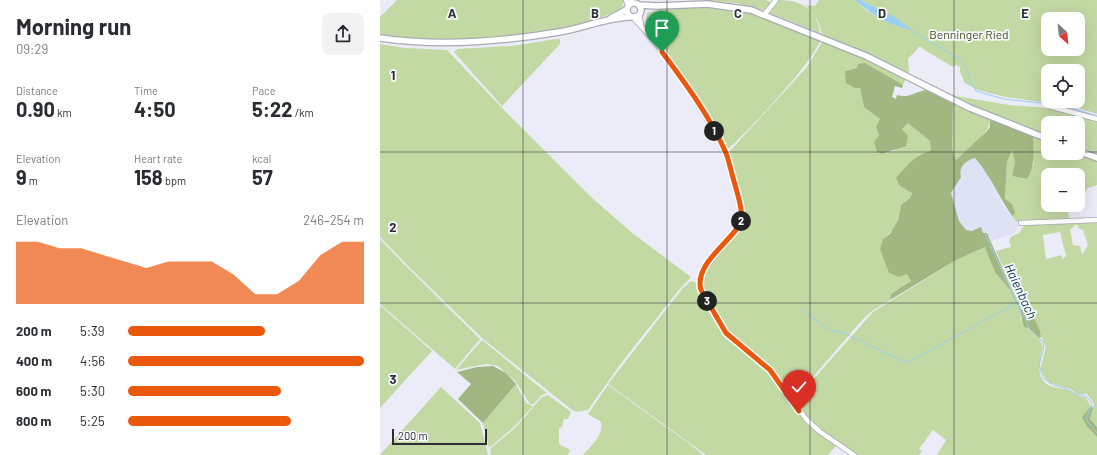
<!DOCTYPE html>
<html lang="en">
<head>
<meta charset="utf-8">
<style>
  body { margin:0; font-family:Barlow,sans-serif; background:#f2f2f3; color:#2b2b33; height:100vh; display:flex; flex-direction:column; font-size:15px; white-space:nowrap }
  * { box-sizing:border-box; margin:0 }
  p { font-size:13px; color:#7c7c81 }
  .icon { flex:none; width:22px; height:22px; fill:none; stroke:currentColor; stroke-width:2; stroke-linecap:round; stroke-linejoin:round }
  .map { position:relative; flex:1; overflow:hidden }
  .sheet { display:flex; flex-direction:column; background:#fff; width:380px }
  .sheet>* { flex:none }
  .needle { width:26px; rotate:153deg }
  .fabs { position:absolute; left:661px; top:12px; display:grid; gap:8px }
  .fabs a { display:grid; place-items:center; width:44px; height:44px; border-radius:8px; background:#fff; box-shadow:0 4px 16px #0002; font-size:20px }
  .scale { position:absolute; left:12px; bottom:10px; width:95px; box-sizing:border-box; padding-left:4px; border:2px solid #2e2e33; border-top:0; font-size:11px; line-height:14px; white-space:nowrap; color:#2e2e33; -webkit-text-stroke:3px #f9faff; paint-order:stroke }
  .pin { position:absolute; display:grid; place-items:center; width:34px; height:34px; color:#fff; margin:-41px -17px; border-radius:50% 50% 50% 0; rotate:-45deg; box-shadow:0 0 4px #0007 }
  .pin .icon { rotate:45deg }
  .km { position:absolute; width:20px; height:20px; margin:-10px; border-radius:50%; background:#222; color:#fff; font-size:11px; line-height:20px; text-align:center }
  .round { display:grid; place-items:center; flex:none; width:42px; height:42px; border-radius:8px; background:#f2f2f3 }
  .summary { display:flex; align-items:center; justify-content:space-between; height:68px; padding:0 16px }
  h1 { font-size:22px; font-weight:700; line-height:30px }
  .stats { display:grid; grid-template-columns:repeat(3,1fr); gap:6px; height:68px; padding:4px 16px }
  .stats div { display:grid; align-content:center }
  .stats b { font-size:20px; font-weight:700 }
  .stats small { font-size:11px; font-weight:400 }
  .stats p { font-size:11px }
  .chart { height:112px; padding:8px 16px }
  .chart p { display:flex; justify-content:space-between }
  .chart svg { width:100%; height:72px; margin-top:4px; fill:#ea580c; opacity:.7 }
  ul { padding:0 16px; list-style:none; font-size:13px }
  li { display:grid; grid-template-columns:64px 48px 1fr; align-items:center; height:30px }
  li i { height:10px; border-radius:5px; background:#ea580c }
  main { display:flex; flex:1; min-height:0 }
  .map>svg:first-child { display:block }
</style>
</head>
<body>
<main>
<section class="sheet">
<div class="summary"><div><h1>Morning run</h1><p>09:29</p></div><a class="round"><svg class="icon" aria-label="share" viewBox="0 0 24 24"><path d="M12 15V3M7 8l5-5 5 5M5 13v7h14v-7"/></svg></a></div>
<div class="stats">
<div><p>Distance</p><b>0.90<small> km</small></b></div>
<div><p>Time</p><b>4:50</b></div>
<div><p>Pace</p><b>5:22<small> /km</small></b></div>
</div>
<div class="stats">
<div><p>Elevation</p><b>9<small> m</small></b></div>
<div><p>Heart rate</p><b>158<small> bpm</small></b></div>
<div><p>kcal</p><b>57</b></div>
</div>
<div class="chart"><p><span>Elevation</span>246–254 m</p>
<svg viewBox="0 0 160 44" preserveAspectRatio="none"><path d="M0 44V6L10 6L20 10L30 10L40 14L50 18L60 22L70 18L80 18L90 18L100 26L110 38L120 38L130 30L140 14L150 6L160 6V44z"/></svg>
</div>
<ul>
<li><b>200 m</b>5:39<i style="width:58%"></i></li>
<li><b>400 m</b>4:56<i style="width:100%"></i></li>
<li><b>600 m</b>5:30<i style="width:65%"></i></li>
<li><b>800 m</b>5:25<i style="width:69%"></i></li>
</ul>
</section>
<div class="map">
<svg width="717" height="455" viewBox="0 0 717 455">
  <rect width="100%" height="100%" fill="#ebecf8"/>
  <path fill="#dfe1f4" d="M 595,158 L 605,169 L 623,205 L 638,225 L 637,230 L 633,234 L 611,241 L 607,233 L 603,233 L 601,228 L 592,231 L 586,230 L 579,221 L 571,193 L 580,177 L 579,172 L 581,168 L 589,159 Z"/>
  <path fill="#c3d9a4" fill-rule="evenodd" d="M 17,0 L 245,0 L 241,9 C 171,43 77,44 0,35 L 0,17 Z
    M 315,0 L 386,0 L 392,3 L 383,10 L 356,3 Z
    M 399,0 C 421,0 437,9 440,33 L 388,12 Z
    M 439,0 L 475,0 L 487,11 L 519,27 L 507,13 L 480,0 L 717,0 L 717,114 L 695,107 L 625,97 L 598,90 L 585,83 L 580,72 L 580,67 L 576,65 L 573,67 L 546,51 L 540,46 L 528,59 L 529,73 L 442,34 L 438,21 L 426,5 L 435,6 ZM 668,19 L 698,19 L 698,49 L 668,49 ZM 668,71 L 698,71 L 698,101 L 668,101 Z
    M 316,7 C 364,6 397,22 440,40 C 438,57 364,136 347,150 L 266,25 L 267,13 L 283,9 Z
    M 176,39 L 180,39 L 180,44 L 122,106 L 74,52 L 77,49 L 132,46 Z
    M 442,42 L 499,65 L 526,79 L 523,85 L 517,83 L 485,63 L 477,68 L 465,71 L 480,88 L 484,107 L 500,119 L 497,152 L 502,154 L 515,151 L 522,129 L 528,123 L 550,141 L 551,151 C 532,153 526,170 520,186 L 532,192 L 530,198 L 521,205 C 519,219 515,231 503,239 L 530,278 L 531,281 L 511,294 L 510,300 L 492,311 L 482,320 L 426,385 L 412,398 L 381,359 L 360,344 L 345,330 L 322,288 L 323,274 L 361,223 L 348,153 L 427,67 Z
    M 0,44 L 25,48 L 67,50 L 127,113 L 211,197 L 251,232 L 311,277 L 298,291 L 242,362 L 208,410 L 197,412 L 192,410 L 102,338 L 28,266 L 0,237 Z
    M 570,95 L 629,105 L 670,108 L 717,120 L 717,156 L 698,149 L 698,123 L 668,123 L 668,138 L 608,114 Z
    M 573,102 L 614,121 L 610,121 C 609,134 586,152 576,160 L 572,149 Z
    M 653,136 L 668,142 L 668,153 L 697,153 L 717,160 L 717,185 L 708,188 L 705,192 L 698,193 L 698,175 L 668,175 L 668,205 L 690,205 L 687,209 L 690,220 L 636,222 L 633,217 L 635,213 L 625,199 L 627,162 L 632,150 L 635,162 L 632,176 L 647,179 L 654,163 L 652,156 Z
    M 717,221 L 717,427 L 710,419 L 714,404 L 707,394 L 697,394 L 690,389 L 670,383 L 665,378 L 660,369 L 666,347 L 661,337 L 660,331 L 638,304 L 616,251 L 631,247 L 629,241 L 631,237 L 639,233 L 645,224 ZM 695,225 L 698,225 L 698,228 L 703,230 L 708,245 L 702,255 L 700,246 L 693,245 L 690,230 ZM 680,232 L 686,256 L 682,259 L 682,255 L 666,259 L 663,235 Z
    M 0,239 L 22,262 L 100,339 L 75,369 L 0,304 Z
    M 605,247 L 621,279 L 630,290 L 640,311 L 641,319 L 659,338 L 663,347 C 660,362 653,380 673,387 C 677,388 681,388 685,389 C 694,392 695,396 705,397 L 711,406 L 703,417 L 717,437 L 717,455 L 557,455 L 566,440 L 553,430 L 539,449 L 542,451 L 539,455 L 476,455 L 441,430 L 423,414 L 415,400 L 493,312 L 576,260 Z
    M 311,281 L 317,283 L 321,295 L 345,334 L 387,369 L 424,419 L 457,445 L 448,455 L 326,455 L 228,384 L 302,289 Z
    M 1,306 L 52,351 L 0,408 L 0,307 Z
    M 102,340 L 167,393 L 162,395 L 154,404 L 150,404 L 136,382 L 118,366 L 106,364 L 76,370 Z
    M 136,384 L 146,403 L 153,406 L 135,426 L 109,448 L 103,423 Z
    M 228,385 L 311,445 L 323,455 L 203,455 C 211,446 224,435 221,422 L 208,414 Z
    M 61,387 L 100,423 L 108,455 L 0,455 Z
    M 168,395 L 191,412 L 188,419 L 184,419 L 182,427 L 179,428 L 179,444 L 190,450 L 188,455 L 111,455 L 110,450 L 112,447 L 136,427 L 162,397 Z"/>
  <path fill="#a1b681" d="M 485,63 L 523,85 L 522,88 L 515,86 L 512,97 L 516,99 L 517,95 C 529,99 536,91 547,90 L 573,102 L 572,149 L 576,160 L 606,132 L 610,127 L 610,121 L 614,121 L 653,136 C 654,150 655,168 647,179 L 632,176 L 635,162 L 632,150 L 627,162 L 625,199 L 632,204 L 635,213 L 633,217 C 619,198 611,176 595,158 C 586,160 578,167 581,177 L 571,193 L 579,221 L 586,230 L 592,231 L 601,227 L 603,233 L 607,233 L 638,304 L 642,310 L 650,309 L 660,331 L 661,337 L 659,338 L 649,328 L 644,327 L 640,311 L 630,290 L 615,272 L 605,247 L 576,260 L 510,300 L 511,294 L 531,281 L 527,274 L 519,277 L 509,273 L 500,249 L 503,239 L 510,234 L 518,220 L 521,205 L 530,198 L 532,193 L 520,186 L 516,178 C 526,167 536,153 551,151 L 550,141 L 528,123 L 522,129 L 528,136 L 526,146 L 502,154 L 497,152 L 494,142 L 499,135 L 496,127 L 500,119 L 484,107 L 480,88 L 475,88 L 466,83 L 465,71 L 477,68 L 478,64 Z
    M 113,366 L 126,373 L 136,384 L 103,423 L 78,399 L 91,384 L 77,372 L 97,367 Z
    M 711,406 L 713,408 L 710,419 L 717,427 L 717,437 L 706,425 L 702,417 Z"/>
  <path fill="#99cff4" d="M 475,0 L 480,0 L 513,16 L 533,30 C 511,27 491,14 475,0 Z"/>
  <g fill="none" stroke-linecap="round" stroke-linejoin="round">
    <path stroke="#99cff4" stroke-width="1" d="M 531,30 L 581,60 L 587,68 L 591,83 L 596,91 L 624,99 L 686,106 L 717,116
      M 605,234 L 649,328 L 663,342 L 664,347 L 659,365 L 663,378 L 673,385 L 685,388 L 697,395 L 703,395 L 707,397 L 712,404 L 706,419 L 717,433
      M 422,310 L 451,331 L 461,332 L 470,336
      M 472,337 L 523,361 L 529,362 L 636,303"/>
    <defs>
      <path id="minor" d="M 246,0 L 248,5
        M 251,0 L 253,3
        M 259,15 L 261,24
        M 384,15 L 396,0
        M 254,18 L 275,42 L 305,82 L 337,136 L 346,154 L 361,209 L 361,219 L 358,227 L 322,272 L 320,283 L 324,296 L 346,333 L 390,370 L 426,419 L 439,431 L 474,455
        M 669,106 L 717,119
        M 641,223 L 717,220"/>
      <path id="major" d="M247 10a7 7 0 1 1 14 0a7 7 0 1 1-14 0Z
        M 259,5 L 277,6 L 327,4 L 371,10 L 486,56 L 590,108 L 668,139
        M 231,18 L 246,10
        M 0,38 C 60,47 120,42 179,32 C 203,28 225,18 250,17
        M 698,151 L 717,158"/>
    </defs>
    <use href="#minor" stroke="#a9aab6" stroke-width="6"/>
    <use href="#major" stroke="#a9aab6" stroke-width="8"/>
    <use href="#minor" stroke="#fff" stroke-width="4.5"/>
    <use href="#major" stroke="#fff" stroke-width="5.5"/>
  </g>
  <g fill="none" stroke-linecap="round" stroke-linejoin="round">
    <defs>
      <path id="route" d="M 282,52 C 305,83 330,116 346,153 C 350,164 352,176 356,188 C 359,201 365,214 358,227 C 346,245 314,266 321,290 L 346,333 L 390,370 L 419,411"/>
    </defs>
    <use href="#route" stroke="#fff" stroke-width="8"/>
    <use href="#route" stroke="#ea580c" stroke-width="5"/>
  </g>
  <path fill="none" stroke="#2e2e33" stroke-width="1" stroke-opacity="0.55" d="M 143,0 L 143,455M 287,0 L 287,455M 430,0 L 430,455M 574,0 L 574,455M 0,152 L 668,152M 698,152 L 717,152M 0,303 L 717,303"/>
  <g text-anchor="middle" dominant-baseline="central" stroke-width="3.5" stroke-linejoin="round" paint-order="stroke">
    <g font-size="12" fill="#3a4d12" stroke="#f9faff">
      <text x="589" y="34">Benninger Ried</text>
    </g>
    <g font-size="13" font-style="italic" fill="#023048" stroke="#f9faff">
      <text transform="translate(641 291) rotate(65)">Haienbach</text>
    </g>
  </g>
  <g font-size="13" text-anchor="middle" font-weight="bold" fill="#2e2e33" stroke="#f9faff" stroke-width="3.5" stroke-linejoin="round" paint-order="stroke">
    <text x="72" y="18">A</text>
    <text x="215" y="18">B</text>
    <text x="358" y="18">C</text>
    <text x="502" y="18">D</text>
    <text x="645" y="18">E</text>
    <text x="13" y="80">1</text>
    <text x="13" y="232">2</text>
    <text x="13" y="384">3</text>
  </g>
</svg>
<div class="fabs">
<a><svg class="needle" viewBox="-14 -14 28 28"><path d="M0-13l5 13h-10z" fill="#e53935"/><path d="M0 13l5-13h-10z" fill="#7c7c81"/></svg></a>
<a><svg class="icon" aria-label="locate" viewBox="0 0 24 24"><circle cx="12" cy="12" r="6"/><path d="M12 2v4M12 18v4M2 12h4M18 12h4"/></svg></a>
<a>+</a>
<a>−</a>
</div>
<div class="scale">200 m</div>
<div class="pin" style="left:282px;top:52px;background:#1e9e55"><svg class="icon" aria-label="arrive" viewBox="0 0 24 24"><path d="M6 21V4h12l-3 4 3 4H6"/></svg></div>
<div class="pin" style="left:419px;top:411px;background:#d93025"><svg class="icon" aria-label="check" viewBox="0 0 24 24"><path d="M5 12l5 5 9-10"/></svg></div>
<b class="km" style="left:334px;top:131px">1</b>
<b class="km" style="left:361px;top:221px">2</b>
<b class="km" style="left:327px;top:301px">3</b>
</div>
</main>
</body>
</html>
